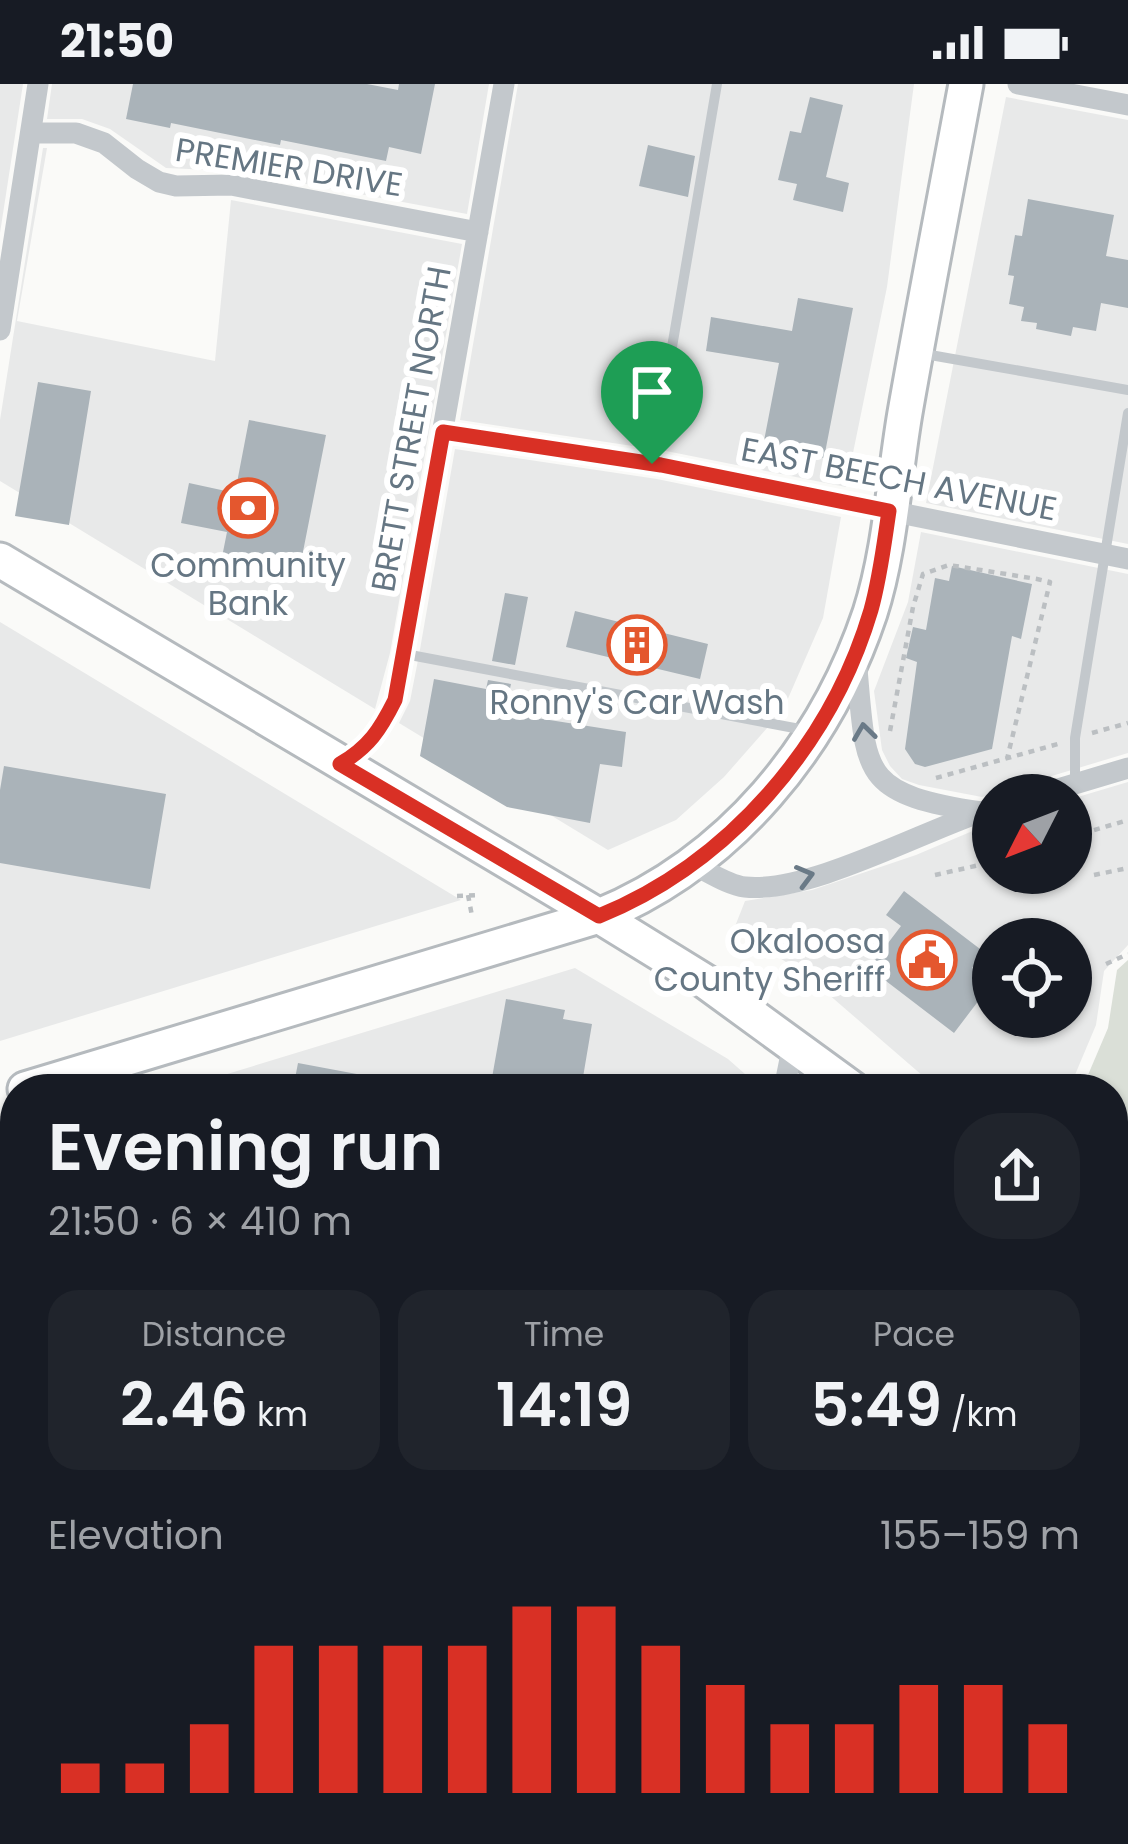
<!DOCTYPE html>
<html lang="en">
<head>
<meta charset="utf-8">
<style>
  body { margin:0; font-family:Poppins,sans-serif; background:#20242c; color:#f1f3f6; height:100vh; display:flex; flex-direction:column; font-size:45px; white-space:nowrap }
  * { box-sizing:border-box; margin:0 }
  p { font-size:39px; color:#9ea1a6 }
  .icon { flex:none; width:66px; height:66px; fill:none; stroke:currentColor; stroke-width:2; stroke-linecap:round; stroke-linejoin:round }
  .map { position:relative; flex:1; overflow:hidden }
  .panel { position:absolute; left:0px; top:990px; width:1128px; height:771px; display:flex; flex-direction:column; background:#171b24; border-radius:48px 48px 0 0; box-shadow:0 3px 9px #0004 }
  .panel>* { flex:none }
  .needle { width:78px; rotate:228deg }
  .buttons { position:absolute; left:972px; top:690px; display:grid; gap:24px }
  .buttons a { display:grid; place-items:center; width:120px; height:120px; border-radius:50%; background:#171b24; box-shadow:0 3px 9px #0004; font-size:60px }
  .pin { position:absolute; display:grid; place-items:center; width:102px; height:102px; color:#fff; margin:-123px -51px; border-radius:50% 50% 50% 0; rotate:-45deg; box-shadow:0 0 12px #0007 }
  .pin .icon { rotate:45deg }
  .round { display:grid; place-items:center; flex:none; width:126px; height:126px; border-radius:48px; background:#20242c }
  .headline { display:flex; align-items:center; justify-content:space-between; height:204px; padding:0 48px }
  h1 { font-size:66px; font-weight:600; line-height:90px }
  .figures { display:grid; grid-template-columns:repeat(3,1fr); gap:18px; height:204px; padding:12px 48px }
  .figures div { display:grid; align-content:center; border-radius:30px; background:#20242c; text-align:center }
  .figures b { font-size:60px; font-weight:600 }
  .figures small { font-size:33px; font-weight:400 }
  .figures p { font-size:33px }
  .chart { height:336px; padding:24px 48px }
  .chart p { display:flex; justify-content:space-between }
  .chart svg { width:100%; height:216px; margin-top:12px; stroke:#d93025; stroke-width:6 }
  .status { display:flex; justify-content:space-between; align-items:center; height:84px; padding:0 60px; background:#171b24; direction:ltr }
  .status svg { height:33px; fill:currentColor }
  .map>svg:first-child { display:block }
</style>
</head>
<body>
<div class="status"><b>21:50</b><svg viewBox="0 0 49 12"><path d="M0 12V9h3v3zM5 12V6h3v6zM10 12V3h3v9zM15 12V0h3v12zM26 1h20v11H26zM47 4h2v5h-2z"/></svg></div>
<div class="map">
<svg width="1128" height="1760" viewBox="0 0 1128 1760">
  <rect width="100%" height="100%" fill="#fafaf8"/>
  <path fill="#e8e9e9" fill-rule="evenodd" d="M 0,0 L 23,0 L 0,149 Z
    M 52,0 L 489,0 L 467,130 L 236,87 L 166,84 L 110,45 L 82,35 L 47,35 Z
    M 518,0 L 914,0 L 887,203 L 846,403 L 666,367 L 460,336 Z
    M 1006,13 L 1128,36 L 1128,460 L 926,419 Z
    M 43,64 L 47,64 L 17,237 L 215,277 L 231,116 L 462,160 L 390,569 L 375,625 L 0,397 L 0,336 Z
    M 455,365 L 657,395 L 841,433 L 823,534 L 783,626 L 724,693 L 676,736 L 608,766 L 399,639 L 410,617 L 419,571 Z
    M 921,448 L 1128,490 L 1128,669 L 982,713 L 919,701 L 902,695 L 890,682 L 882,666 L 874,607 L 908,518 Z
    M 0,538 L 461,816 L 0,957 Z
    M 1128,698 L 1128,861 L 1104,887 L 1096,941 L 1069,1005 L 938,1005 L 805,890 L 734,845 L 745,817 L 812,806 L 916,771 L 982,743 L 991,744 L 993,739 L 993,789 L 1071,789 L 1071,715 ZM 993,855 L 1071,855 L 1071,933 L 993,933 Z
    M 575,884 L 728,975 L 762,1005 L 178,1005 Z
    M 15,1055 L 15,1158 L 0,1155 L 0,1059 Z
    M 0,1185 L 15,1188 L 15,1601 L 0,1599 Z
    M 1113,1386 L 1128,1388 L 1128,1479 L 1113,1594 Z
    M 810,1746 L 1093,1746 L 1091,1760 L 884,1760 Z"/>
  <path fill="#dadfd7" d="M 1128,876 L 1128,1216 L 1113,1198 L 1113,1005 L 1082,1005 L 1108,944 L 1117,886 Z"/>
  <path fill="#aab3b9" d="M 133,0 L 367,0 L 398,6 L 399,0 L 435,0 L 421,70 L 389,63 L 386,77 L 281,56 L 280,61 L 171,39 L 170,44 L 126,35 Z
    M 810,13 L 843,21 L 826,93 L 849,99 L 843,128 L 793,116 L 797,100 L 778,96 L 790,47 L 801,49 Z
    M 648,61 L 695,72 L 688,113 L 639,102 Z
    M 1028,115 L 1114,131 L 1106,172 L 1128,176 L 1128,224 L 1101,219 L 1096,247 L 1073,243 L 1071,252 L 1036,245 L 1037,239 L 1021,237 L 1024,223 L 1009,220 L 1014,192 L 1008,191 L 1015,151 L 1022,152 Z
    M 798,214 L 853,224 L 824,374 L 763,362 L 779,279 L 706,267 L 711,233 L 792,247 Z
    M 38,298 L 91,307 L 69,441 L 15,432 Z
    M 249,336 L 326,351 L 299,488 L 222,473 L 227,448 L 181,439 L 189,399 L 235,409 Z
    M 952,482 L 1032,500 L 1021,555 L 1012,552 L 992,665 L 925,683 L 915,680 L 905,665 L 917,578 L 906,574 L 913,543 L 926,546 L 935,494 L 949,497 Z
    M 505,509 L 528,513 L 515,581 L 492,577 Z
    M 575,527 L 708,560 L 700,595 L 566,563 Z
    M 434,595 L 486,605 L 488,596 L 511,600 L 509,609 L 527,613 L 524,632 L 626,648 L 622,683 L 600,680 L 590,739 L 507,723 L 420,672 Z
    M 4,682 L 166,710 L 150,805 L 0,779 L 0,706 Z
    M 904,807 L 984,868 L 972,884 L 992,899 L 954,949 L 869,884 L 901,842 L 886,831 Z
    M 506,915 L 565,926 L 563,935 L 592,940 L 581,1005 L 490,1005 Z
    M 298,979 L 378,994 L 377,1005 L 293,1005 Z"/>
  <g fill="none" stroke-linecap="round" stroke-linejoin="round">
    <defs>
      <path id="primary" d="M 0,476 L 599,832 L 706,898 L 853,1005
        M 25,1005 L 599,832 C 730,778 825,663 870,529 C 891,464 894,390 906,323 C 925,215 946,108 966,0
        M 1113,1255 L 1128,1273"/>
    </defs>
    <use href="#primary" stroke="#b5babe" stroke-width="39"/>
    <path stroke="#bbbfc2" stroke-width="4.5" stroke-dasharray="6 6" stroke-linecap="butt" d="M 890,647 L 913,523 L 923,490 L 949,481 L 1037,495 L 1050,498 L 1007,675
      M 1092,649 L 1128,639
      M 936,694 L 1058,660
      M 1071,753 L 1128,736
      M 935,791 L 993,778
      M 1094,791 L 1128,784
      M 468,811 L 472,832
      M 457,812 L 480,811
      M 1106,880 L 1128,870
      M 1113,1417 L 1128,1420
      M 1113,1522 L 1128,1439
      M 911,1746 L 984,1760
      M 1070,1760 L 1072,1746"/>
    <path stroke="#c3c8cc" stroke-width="10" d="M 919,269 L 1128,306
      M 652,380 L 717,0
      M 405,570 L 805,646
      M 1075,699 L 1075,654 L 1128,329"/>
    <path stroke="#c3c8cc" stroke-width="21" d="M 1018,0 L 1128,21
      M 31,49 L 76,49 L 104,59 L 137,85 L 159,98 L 176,102 L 231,101 L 478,148
      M 0,246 L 38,0
      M 443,348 L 661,381 L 1128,475
      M 856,574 C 867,690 857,709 981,728
      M 340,680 C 369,663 380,646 395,616 L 504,0
      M 1038,711 L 1128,684
      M 694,781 C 709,788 728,801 745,803 C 810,810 928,744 993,724
      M 784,1005 L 793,960
      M 0,1170 L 15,1172
      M 1113,1370 L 1128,1373
      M 0,1614 L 15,1616
      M 1113,1705 L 1128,1590
      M 733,1746 L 805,1760
      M 187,1760 L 190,1746
      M 646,1760 L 649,1746
      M 1106,1760 L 1108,1746"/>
    <use href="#primary" stroke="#fff" stroke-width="33"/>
  </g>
  <defs><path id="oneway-chevron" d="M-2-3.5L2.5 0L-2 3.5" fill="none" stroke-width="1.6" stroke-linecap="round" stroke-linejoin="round" transform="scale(3)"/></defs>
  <g stroke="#6a7a87">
    <use href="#oneway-chevron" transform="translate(864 648) rotate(-98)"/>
    <use href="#oneway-chevron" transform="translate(805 792) rotate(-15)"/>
  </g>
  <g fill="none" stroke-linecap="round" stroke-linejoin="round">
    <defs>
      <path id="route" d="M 443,348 L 661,381 L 889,427 C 884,460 880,494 871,526 C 831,661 729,779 599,832 L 340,680 C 369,663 380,646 395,616 Z"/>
    </defs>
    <use href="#route" stroke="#fff" stroke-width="24"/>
    <use href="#route" stroke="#d93025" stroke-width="15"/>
  </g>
  <defs>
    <symbol id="bank-ring" viewBox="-11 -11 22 22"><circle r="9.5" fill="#fff" stroke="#e4572e" stroke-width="1.5"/><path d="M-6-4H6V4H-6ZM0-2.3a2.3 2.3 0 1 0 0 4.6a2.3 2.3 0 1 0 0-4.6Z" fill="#e4572e"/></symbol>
    <symbol id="building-ring" viewBox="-11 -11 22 22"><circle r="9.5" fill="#fff" stroke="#e4572e" stroke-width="1.5"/><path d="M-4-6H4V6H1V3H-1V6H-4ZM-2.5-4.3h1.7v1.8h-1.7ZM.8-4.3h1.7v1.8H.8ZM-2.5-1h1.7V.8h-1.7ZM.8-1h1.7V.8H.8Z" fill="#e4572e"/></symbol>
    <symbol id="civic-ring" viewBox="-11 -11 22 22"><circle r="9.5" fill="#fff" stroke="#e4572e" stroke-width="1.5"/><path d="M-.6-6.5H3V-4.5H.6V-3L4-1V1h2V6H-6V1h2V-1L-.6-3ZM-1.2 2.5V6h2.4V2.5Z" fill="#e4572e"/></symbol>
  </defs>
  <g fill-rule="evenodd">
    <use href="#bank-ring" x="215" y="391" width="66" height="66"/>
    <use href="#building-ring" x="604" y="528" width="66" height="66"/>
    <use href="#civic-ring" x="894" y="843" width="66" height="66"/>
  </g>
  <g text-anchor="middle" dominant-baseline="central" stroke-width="12" stroke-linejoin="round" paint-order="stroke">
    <g font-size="33" fill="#657683" stroke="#fff">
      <text transform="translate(289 83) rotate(9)">PREMIER DRIVE</text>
      <text transform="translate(411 345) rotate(-80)">BRETT STREET NORTH</text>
      <text transform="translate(899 395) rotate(11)">EAST BEECH AVENUE</text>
    </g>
    <g font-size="33" fill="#657683" stroke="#fff">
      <text x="248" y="481">Community<tspan x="248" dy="38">Bank</tspan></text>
      <text x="637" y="618">Ronny's Car Wash</text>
      <text x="885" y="857" text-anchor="end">Okaloosa<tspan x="885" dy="38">County Sheriff</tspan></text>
    </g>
  </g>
</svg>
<div class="buttons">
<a><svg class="needle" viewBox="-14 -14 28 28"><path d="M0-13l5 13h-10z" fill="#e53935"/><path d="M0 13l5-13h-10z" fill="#9ea1a6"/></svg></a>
<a><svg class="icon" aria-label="locate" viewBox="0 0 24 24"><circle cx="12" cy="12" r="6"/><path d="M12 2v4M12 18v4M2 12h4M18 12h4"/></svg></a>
</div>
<div class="pin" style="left:652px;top:380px;background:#1e9e55"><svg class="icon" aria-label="arrive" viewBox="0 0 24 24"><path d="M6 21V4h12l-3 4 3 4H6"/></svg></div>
<section class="panel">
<div class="headline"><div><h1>Evening run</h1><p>21:50 · 6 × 410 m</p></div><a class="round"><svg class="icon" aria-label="share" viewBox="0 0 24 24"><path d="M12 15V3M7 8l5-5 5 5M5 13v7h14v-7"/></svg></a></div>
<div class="figures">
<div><p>Distance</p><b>2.46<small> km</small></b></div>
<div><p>Time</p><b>14:19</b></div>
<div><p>Pace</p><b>5:49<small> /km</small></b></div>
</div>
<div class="chart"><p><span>Elevation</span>155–159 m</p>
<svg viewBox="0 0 160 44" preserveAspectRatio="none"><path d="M5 44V38M15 44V38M25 44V30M35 44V14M45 44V14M55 44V14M65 44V14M75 44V6M85 44V6M95 44V14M105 44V22M115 44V30M125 44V30M135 44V22M145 44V22M155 44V30"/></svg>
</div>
</section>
</div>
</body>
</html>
